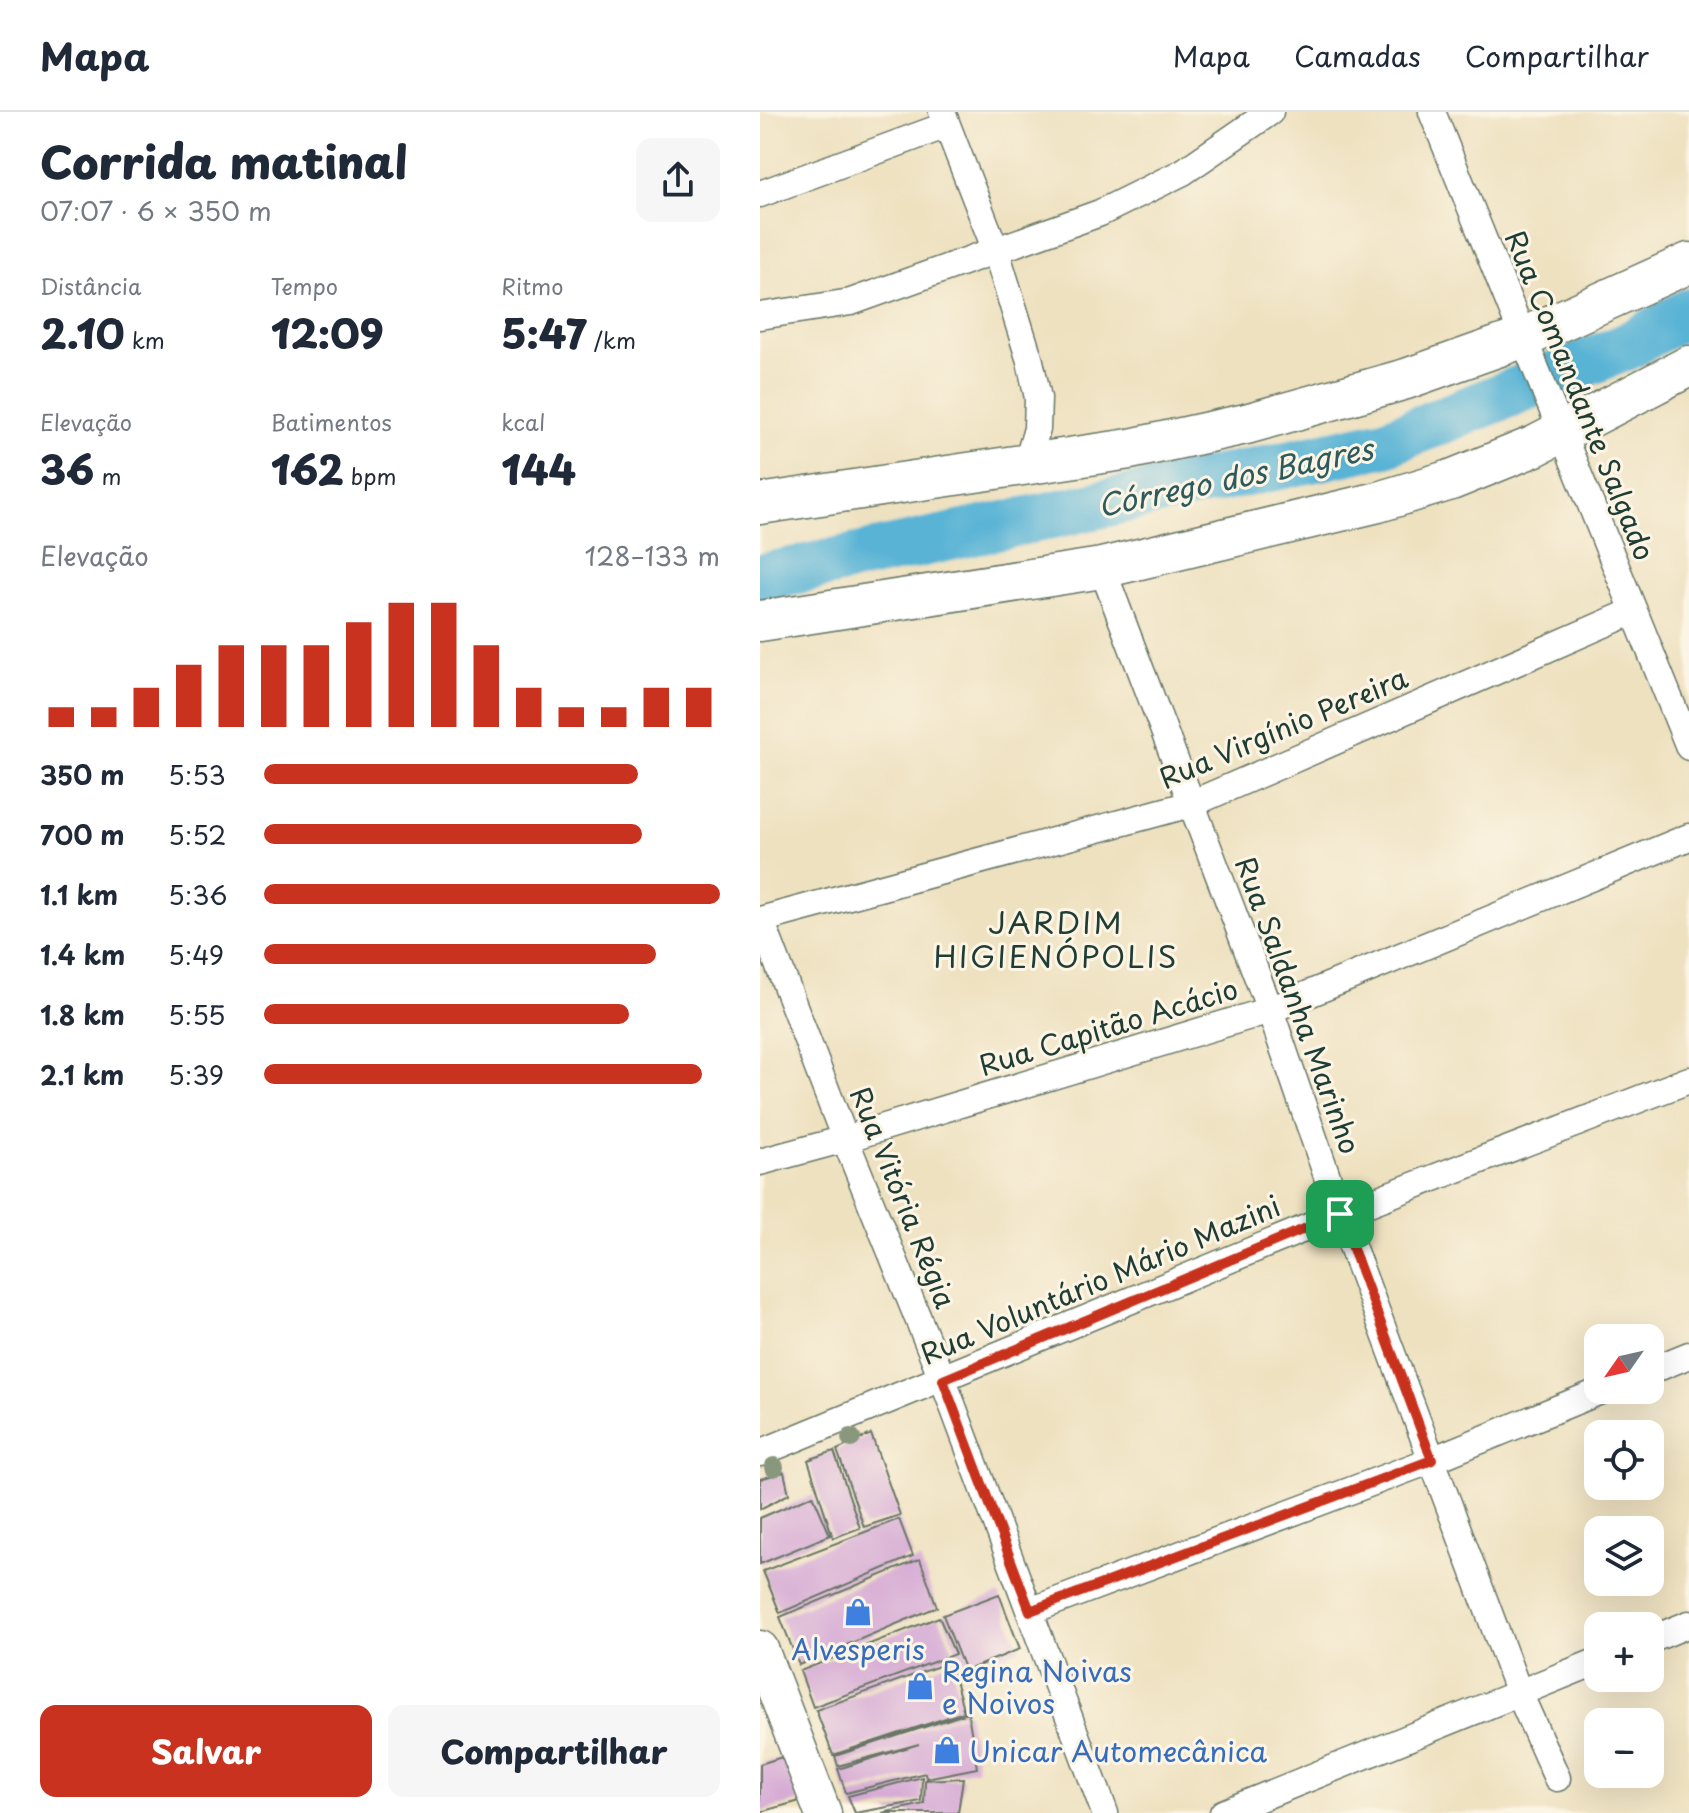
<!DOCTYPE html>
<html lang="pt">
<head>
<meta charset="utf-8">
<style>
  body { margin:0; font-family:"Playpen Sans",sans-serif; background:#f6f6f7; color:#1f2937; height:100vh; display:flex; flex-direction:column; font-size:30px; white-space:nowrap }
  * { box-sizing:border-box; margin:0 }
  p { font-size:26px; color:#747a83 }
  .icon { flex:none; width:44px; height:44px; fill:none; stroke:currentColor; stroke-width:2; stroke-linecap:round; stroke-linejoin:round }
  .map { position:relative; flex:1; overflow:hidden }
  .side { display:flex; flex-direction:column; background:#fff; width:760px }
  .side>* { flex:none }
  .needle { width:52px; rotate:236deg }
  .fabs { position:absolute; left:824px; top:1212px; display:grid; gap:16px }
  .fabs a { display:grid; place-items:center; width:80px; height:80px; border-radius:16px; background:#fff; box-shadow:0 8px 32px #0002; font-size:40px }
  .pin { position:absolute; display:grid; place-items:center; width:68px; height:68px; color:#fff; margin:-34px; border-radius:16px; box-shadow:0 4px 12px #0006 }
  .round { display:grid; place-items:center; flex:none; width:84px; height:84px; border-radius:16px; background:#f6f6f7 }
  .headline { display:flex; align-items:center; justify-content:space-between; height:136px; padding:0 40px }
  h1 { font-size:44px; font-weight:800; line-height:60px }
  .figures { display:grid; grid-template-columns:repeat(3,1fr); gap:12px; height:136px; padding:8px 40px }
  .figures div { display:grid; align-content:center }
  .figures b { font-size:40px; font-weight:800 }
  .figures small { font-size:22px; font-weight:400 }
  .figures p { font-size:22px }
  .chart { height:224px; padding:16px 40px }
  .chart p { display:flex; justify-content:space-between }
  .chart svg { width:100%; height:144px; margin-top:8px; stroke:#c8321e; stroke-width:6 }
  .primary-button { display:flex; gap:16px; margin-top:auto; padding:16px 40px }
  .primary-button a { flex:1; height:92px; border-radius:16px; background:#c8321e; color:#fff; font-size:32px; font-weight:800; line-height:92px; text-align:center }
  .primary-button a+a { background:#f6f6f7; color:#1f2937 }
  ul { padding:0 40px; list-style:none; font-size:26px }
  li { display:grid; grid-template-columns:128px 96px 1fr; align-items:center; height:60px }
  li i { height:20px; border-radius:10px; background:#c8321e }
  header { display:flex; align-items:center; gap:48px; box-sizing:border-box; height:112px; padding:0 40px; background:#fff; border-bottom:2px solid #e0e1e3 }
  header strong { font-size:38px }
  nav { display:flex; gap:44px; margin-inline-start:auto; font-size:28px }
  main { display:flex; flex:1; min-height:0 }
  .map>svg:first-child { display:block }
</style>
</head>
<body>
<header>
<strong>Mapa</strong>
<nav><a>Mapa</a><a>Camadas</a><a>Compartilhar</a></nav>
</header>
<main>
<section class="side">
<div class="headline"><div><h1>Corrida matinal</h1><p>07:07 · 6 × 350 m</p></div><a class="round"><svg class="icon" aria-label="share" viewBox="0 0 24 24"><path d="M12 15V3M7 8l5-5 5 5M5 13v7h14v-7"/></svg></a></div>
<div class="figures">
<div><p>Distância</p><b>2.10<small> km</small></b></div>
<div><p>Tempo</p><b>12:09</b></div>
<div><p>Ritmo</p><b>5:47<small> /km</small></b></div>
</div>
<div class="figures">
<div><p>Elevação</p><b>36<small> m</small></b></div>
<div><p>Batimentos</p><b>162<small> bpm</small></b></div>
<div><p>kcal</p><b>144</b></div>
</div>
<div class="chart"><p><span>Elevação</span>128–133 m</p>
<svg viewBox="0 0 160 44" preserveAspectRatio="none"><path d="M5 44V38M15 44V38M25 44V32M35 44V25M45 44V19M55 44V19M65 44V19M75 44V12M85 44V6M95 44V6M105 44V19M115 44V32M125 44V38M135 44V38M145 44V32M155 44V32"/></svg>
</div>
<ul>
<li><b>350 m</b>5:53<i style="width:82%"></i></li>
<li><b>700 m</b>5:52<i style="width:83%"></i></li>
<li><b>1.1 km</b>5:36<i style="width:100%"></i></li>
<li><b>1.4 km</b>5:49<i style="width:86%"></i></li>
<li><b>1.8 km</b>5:55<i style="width:80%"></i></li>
<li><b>2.1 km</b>5:39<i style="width:96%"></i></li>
</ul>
<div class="primary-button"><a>Salvar</a><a>Compartilhar</a></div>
</section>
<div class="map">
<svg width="929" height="1701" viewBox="0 0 929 1701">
  <rect width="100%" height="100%" fill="#fcf5e5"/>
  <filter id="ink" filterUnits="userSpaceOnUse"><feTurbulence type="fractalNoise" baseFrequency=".0125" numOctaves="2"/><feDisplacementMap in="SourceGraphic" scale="16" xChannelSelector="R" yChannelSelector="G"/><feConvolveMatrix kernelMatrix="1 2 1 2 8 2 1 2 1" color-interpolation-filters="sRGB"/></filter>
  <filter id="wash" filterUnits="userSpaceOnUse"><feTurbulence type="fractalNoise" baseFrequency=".006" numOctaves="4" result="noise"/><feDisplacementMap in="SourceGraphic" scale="32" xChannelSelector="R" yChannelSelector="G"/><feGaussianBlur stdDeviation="1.8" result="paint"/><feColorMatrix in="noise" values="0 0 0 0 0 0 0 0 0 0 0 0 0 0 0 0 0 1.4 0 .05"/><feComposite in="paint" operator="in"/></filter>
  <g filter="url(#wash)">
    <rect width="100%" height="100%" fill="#eee1c0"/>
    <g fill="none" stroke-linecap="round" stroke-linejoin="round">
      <path stroke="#58b3d5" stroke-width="48" d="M 0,466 L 625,331 L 866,235 L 929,200"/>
    </g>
    <g id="blocks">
      <path fill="#d4a7d4" d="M 111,1322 L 140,1403 L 104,1415 L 77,1338 Z
        M 74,1339 L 100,1416 L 73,1426 L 48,1348 Z
        M 24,1360 L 29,1382 L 0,1397 L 0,1367 Z
        M 53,1383 L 70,1423 L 0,1452 L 0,1406 Z
        M 139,1407 L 153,1444 L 20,1501 L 3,1459 Z
        M 160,1447 L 177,1495 L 39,1553 L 20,1505 Z
        M 239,1482 L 260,1537 L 205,1559 L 183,1503 Z
        M 179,1505 L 195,1542 L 53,1595 L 40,1559 Z
        M 190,1550 L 204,1600 L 73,1643 L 56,1598 Z
        M 208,1601 L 217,1656 L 166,1666 L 165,1661 L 86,1681 L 78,1657 L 159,1632 L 78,1654 L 75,1644 Z
        M 22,1645 L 40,1689 L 0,1700 L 0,1652 Z
        M 162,1665 L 161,1689 L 95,1701 L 88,1684 Z
        M 203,1666 L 198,1701 L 122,1701 L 164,1692 L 165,1668 Z"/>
    </g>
  </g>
  <g filter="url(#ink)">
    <use href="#blocks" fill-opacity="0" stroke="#677665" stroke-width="2"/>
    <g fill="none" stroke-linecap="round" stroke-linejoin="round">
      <defs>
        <path id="street" d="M 182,0 L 236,139 L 270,249 L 278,286 L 277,317 L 266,354
          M 672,0 L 929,635
          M 0,82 L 187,13
          M 0,204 L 91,190 L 340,101 L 423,60 L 510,0
          M 342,456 L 510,898 L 580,1102 L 759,1581 L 797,1666
          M 0,808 L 431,692 L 874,499
          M 1,808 L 85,1027 L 183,1268 L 345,1701
          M 0,1050 L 85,1027 L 510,898 L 929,725
          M 890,1259 L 929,1243
          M 0,1341 L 580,1102 L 929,968
          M 270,1499 L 672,1348 L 843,1278
          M 890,1528 L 929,1512
          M 463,1701 L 838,1549"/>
        <path id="secondary" d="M 0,1537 L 63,1701"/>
        <path id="primary" d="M 0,392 L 370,337 L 486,312 L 646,267 L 765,225 L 929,151
          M 0,509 L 342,456 L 618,390 L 691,368 L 775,334 L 929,254"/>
      </defs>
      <use href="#street" stroke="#677665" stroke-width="29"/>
      <use href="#secondary" stroke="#677665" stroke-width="39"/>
      <use href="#primary" stroke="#677665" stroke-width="43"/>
      <use href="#street" stroke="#fff" stroke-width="26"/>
      <use href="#secondary" stroke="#fff" stroke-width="36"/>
      <use href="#primary" stroke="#fff" stroke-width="40"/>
    </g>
    <g fill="#89987d">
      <circle cx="91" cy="1326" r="10"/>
      <circle cx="14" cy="1355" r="10"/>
    </g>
  </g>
  <g fill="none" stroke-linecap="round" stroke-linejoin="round" filter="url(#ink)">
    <defs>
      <path id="route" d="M 580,1102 L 672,1348 L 270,1499 L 183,1268 Z"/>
    </defs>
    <use href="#route" stroke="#fff" stroke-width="16"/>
    <use href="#route" stroke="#c8321e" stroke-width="10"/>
  </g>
  <defs>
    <symbol id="shop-bare" viewBox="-9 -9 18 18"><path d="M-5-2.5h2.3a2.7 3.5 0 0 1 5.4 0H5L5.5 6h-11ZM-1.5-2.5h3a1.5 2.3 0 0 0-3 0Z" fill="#3f7fe0" stroke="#fcf5e5" stroke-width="2.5" paint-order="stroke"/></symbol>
  </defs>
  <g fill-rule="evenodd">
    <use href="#shop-bare" x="78" y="1480" width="40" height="40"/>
    <use href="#shop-bare" x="140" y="1554" width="40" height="40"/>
    <use href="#shop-bare" x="167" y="1618" width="40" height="40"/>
  </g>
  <g text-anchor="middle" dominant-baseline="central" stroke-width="6" stroke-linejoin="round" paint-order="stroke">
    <g font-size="28" fill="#1f3d34" stroke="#fcf5e5">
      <text transform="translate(821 283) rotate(68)">Rua Comandante Salgado</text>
      <text transform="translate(523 615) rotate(-23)">Rua Virgínio Pereira</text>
      <text transform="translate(539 893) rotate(70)">Rua Saldanha Marinho</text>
      <text transform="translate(348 914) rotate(-17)">Rua Capitão Acácio</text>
      <text transform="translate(144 1085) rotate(68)">Rua Vitória Régia</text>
      <text transform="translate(340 1167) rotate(-23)">Rua Voluntário Mário Mazini</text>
    </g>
    <g font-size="28" fill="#366cbe" stroke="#fcf5e5" text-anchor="start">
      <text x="98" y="1536" text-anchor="middle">Alvesperis</text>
      <text x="182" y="1558">Regina Noivas<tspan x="182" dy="32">e Noivos</tspan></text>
      <text x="209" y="1638">Unicar Automecânica</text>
    </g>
    <g font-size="30" font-style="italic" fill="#2d5a5c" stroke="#fcf5e5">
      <text transform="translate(475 364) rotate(-12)">Córrego dos Bagres</text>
    </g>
    <g font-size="30" letter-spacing="2" fill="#1f3d34" stroke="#fcf5e5">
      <text x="296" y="809">JARDIM<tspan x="296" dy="34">HIGIENÓPOLIS</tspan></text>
    </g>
  </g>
</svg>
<div class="fabs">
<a><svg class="needle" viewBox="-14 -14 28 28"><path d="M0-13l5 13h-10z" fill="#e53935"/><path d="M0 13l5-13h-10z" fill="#747a83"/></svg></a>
<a><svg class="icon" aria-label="locate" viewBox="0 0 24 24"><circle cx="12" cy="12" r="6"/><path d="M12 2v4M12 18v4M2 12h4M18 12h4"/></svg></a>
<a><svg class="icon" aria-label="layers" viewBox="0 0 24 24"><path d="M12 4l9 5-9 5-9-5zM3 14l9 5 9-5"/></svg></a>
<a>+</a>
<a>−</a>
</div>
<div class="pin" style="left:580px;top:1102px;background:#1e9e55"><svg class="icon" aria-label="arrive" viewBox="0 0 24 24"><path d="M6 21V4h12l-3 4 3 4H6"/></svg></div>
</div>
</main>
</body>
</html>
